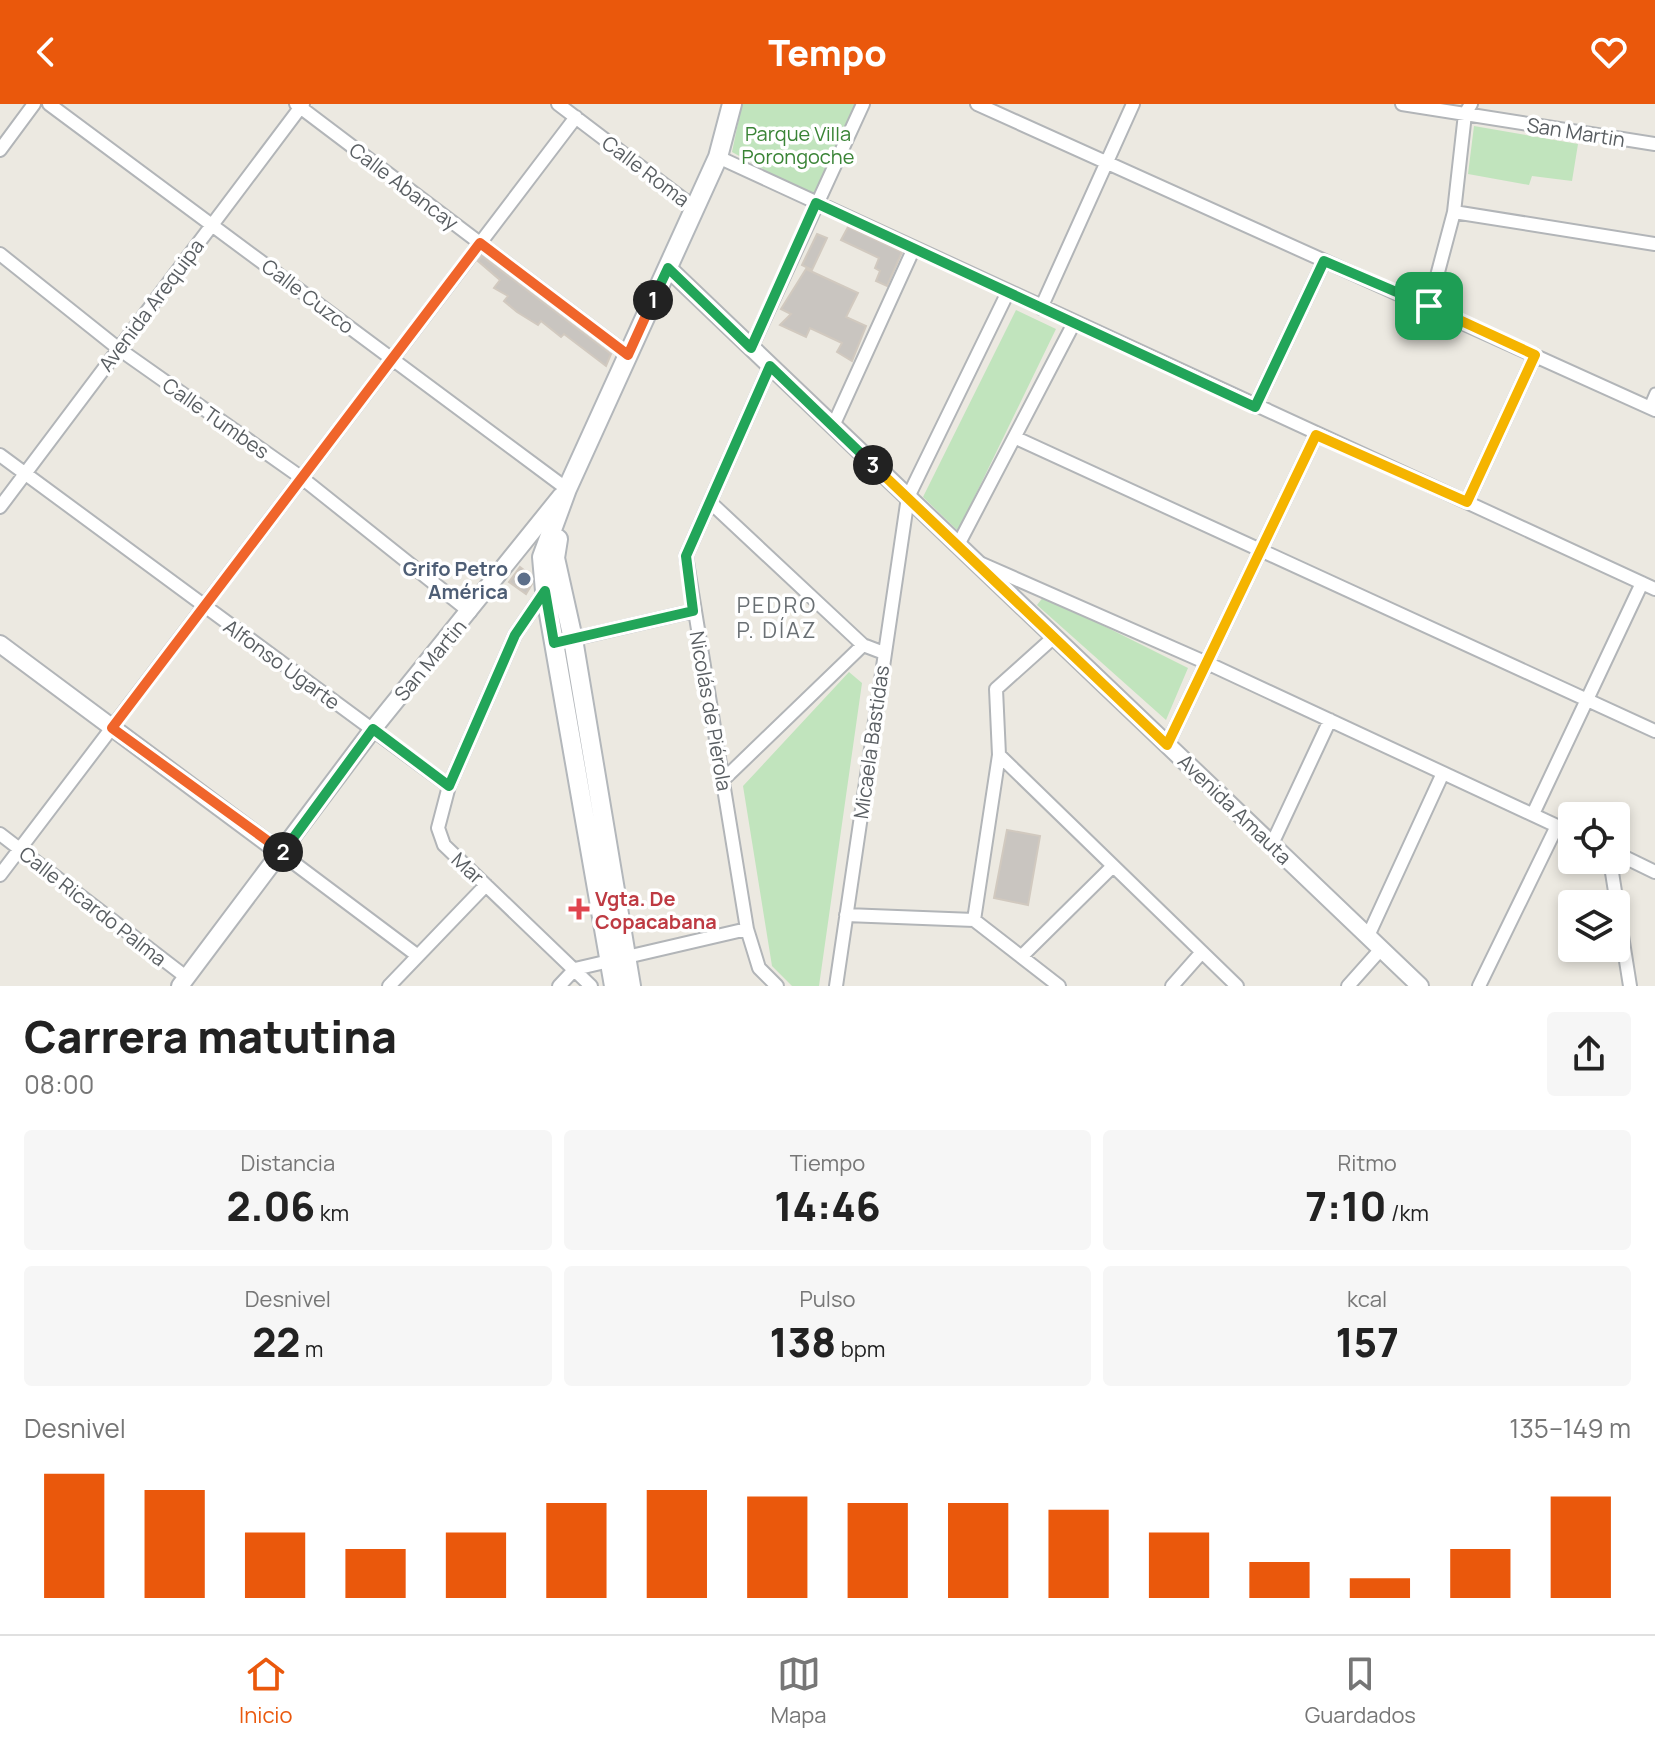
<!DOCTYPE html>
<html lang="es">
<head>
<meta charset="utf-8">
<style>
  body { margin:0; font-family:Manrope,sans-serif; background:#f6f6f6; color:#222; height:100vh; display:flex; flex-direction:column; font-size:30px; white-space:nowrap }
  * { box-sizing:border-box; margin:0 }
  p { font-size:26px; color:#767676 }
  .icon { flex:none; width:44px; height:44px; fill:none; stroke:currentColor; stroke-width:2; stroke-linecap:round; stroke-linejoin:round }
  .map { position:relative; height:882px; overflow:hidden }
  .sheet { display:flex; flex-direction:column; background:#fff; flex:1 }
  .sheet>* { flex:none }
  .controls { position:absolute; left:1558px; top:698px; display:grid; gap:16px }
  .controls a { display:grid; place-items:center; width:72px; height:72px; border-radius:8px; background:#fff; box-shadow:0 4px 12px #0003; font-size:40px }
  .pin { position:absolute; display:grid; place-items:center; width:68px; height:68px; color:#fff; margin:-34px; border-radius:16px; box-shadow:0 4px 12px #0006 }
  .km { position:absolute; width:40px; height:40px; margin:-20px; border-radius:50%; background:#222; color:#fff; font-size:22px; line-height:40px; text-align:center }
  .round { display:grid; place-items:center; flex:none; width:84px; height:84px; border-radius:8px; background:#f6f6f6 }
  .overview { display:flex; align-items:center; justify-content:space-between; height:136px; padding:0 24px }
  h1 { font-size:44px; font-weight:800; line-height:60px }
  .metrics { display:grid; grid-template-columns:repeat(3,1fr); gap:12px; height:136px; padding:8px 24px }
  .metrics div { display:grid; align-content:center; border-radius:8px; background:#f6f6f6; text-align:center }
  .metrics b { font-size:40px; font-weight:800 }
  .metrics small { font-size:22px; font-weight:400 }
  .metrics p { font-size:22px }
  .chart { height:224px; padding:16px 24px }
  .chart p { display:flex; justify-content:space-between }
  .chart svg { width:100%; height:144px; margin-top:8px; stroke:#ea580c; stroke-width:6 }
  header { display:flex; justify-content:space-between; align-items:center; height:104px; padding:0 24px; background:#ea580c; color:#fff; font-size:36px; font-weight:800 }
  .tab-bar { display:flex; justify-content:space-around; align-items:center; height:112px; border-top:2px solid #e0e0e0; background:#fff; font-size:22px; color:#767676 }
  .tab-bar a { display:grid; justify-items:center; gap:4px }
  .tab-bar .current { color:#ea580c }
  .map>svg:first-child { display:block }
</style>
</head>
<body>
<header><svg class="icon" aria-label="back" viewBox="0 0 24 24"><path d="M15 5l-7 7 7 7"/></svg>Tempo<svg class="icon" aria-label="heart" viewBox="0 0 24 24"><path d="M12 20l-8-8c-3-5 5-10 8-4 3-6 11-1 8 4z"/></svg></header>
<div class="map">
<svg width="1655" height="882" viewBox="0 0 1655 882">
  <rect width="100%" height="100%" fill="#ece9e1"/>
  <path fill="#c1e4bd" d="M 742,0 L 858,0 L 816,94 L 732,48 Z
    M 1474,22 L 1578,40 L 1572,77 L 1532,72 L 1529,81 L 1468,70 Z
    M 1016,206 L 1056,225 L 958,427 L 923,393 Z
    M 1044,492 L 1188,564 L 1166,616 L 1037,501 Z
    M 849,568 L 862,579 L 819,882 L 792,882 L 772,862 L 743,682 Z"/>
  <path fill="#c9c5c0" stroke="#d1c9bf" stroke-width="2" d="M 848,123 L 902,148 L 887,182 L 876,177 L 880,167 L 875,164 L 879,154 L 841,136 Z
    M 817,130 L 827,134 L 812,166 L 802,161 Z
    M 482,152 L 611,250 L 606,262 L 564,230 L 561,233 L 541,217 L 538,221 L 517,208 L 504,197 L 508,192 L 494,184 L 500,176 L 478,157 Z
    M 806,165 L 858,189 L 846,213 L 866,222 L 852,257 L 837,248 L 842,239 L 810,224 L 806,233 L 780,221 L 791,210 L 781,205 Z
    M 520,463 L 532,472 L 532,480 L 526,490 L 509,478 Z
    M 1007,726 L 1040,732 L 1028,801 L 994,794 Z"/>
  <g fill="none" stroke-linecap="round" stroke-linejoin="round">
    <defs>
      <path id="pedestrian" d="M 1649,303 L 1655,289"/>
      <path id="minor" d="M 49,0 L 567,385
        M 296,0 L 628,251
        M 558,0 L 695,104
        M 977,0 L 1655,306
        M 1402,0 L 1655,40
        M 0,46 L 34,0
        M 718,53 L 1655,485
        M 1454,108 L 1655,140
        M 0,150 L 119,245 L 302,374 L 470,508
        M 1429,202 L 1454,108 L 1465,10 L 1471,0
        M 1041,204 L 1133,0
        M 751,244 L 863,0
        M 1255,303 L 1324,157
        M 833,322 L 914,144
        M 1016,334 L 1655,627
        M 0,351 L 449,682
        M 710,398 L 863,541 L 884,549
        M 1467,398 L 1535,251
        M 0,403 L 303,0
        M 958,441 L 1074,219
        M 982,460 L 1207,559 L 1572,729
        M 545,487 L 515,531 L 449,682 L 438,724 L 444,741 L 591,882
        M 568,536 L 693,507
        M 1167,641 L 1316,331
        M 999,651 L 1237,882
        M 724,675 L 863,541
        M 1533,710 L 1642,479
        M 0,730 L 186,873
        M 1272,740 L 1330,616
        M 1616,749 L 1655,768
        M 282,750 L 418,852
        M 1610,756 L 1630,882
        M 0,771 L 576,13
        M 846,811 L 974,816 L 999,651 L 996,585 L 1054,533
        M 974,816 L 1059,882
        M 747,825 L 686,452 L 770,262
        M 1368,832 L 1443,669
        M 1023,851 L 1113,762
        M 575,865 L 747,825 L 759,864 L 777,882
        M 389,882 L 486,781
        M 559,882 L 575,865
        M 836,882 L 908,393 L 1008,188
        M 1172,882 L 1202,848
        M 1348,882 L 1381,845
        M 1479,882 L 1557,722"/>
      <path id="tertiary" d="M 668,164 L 1420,882
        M 0,540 L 282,750
        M 180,882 L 373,625 L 561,392"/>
      <path id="secondary" d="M 558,435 L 555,454 L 573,535 L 631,882
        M 614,882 L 545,487 L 542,453 L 567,385 L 718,53 L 732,0"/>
    </defs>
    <use href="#pedestrian" stroke="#b2b5b8" stroke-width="13"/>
    <use href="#minor" stroke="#b2b5b8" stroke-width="16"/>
    <use href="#tertiary" stroke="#b2b5b8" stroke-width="20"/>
    <use href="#secondary" stroke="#b3b7bb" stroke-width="22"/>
    <use href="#pedestrian" stroke="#fff" stroke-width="9"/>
    <use href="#minor" stroke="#fff" stroke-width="12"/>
    <use href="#tertiary" stroke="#fff" stroke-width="16"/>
    <use href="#secondary" stroke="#fff" stroke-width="18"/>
  </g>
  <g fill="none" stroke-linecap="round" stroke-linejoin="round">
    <defs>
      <path id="split-1" d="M 653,196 L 668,164 L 751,244 L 816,99 L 1255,303 L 1324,157 L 1429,202"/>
      <path id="split-2" d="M 283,748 L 112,624 L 480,139 L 628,251 L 653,196"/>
      <path id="split-3" d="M 283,748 L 373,625 L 449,682 L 515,531 L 545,487 L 554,539 L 693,507 L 686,452 L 770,262 L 873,361"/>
      <path id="split-4" d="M 873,361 L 1167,641 L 1316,331 L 1467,398 L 1535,251 L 1429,202"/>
    </defs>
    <use href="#split-1" stroke="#fff" stroke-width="16"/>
    <use href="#split-2" stroke="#fff" stroke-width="16"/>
    <use href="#split-3" stroke="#fff" stroke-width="16"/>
    <use href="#split-4" stroke="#fff" stroke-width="16"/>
    <use href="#split-1" stroke="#22a559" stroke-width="10"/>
    <use href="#split-2" stroke="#f0652b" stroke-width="10"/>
    <use href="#split-3" stroke="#22a559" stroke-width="10"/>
    <use href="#split-4" stroke="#f5b400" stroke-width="10"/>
  </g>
  <circle fill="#5c6f8a" stroke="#fff" stroke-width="3" cx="524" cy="475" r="8"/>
  <path fill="#e0444e" stroke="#fff" stroke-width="3" d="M575 793h8v8h8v8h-8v8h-8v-8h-8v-8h8z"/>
  <g text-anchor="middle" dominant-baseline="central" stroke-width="7" stroke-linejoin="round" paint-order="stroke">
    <g font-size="20" fill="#595e62" stroke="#fff">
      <text transform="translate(1576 28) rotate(9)">San Martin</text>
      <text transform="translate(646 67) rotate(37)">Calle Roma</text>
      <text transform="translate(404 82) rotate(37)">Calle Abancay</text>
      <text transform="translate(308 192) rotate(37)">Calle Cuzco</text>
      <text transform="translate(151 201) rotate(-53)">Avenida Arequipa</text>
      <text transform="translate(216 314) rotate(35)">Calle Tumbes</text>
      <text transform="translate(430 556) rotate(-50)">San Martin</text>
      <text transform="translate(282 560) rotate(36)">Alfonso Ugarte</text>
      <text transform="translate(711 607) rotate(80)">Nicolás de Piérola</text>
      <text transform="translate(871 638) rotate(-82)">Micaela Bastidas</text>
      <text transform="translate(1235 705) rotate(44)">Avenida Amauta</text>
      <text transform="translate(468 764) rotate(43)">Mar</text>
      <text transform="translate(93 802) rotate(38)">Calle Ricardo Palma</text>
    </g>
    <g font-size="20" fill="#3a8436" stroke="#fff">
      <text x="798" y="29">Parque Villa<tspan x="798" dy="23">Porongoche</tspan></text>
    </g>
    <g font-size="20" font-weight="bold" fill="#4e5e75" stroke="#fff" text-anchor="end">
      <text x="508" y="464">Grifo Petro<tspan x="508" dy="23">América</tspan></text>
    </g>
    <g font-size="20" font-weight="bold" fill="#be3a42" stroke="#fff" text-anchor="start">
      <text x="595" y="794">Vgta. De<tspan x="595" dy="23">Copacabana</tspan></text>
    </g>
    <g font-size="22" letter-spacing="2" fill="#6a7074" stroke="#fff">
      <text x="777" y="501">PEDRO<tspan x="777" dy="25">P. DÍAZ</tspan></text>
    </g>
  </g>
</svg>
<div class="controls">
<a><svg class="icon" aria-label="locate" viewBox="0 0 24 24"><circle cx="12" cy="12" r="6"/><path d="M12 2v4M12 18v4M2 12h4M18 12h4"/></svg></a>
<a><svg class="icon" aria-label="layers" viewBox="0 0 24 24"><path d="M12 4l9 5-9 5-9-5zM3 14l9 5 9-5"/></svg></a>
</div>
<div class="pin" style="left:1429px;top:202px;background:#1e9e55"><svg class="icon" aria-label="arrive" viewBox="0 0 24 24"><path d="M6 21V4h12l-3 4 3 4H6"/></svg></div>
<b class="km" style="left:653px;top:196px">1</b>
<b class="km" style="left:283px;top:748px">2</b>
<b class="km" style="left:873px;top:361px">3</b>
</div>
<section class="sheet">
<div class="overview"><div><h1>Carrera matutina</h1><p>08:00</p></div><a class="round"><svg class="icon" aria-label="share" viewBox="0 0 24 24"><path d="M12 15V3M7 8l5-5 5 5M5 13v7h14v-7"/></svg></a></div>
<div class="metrics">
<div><p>Distancia</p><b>2.06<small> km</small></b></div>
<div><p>Tiempo</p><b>14:46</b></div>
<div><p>Ritmo</p><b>7:10<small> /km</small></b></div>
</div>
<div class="metrics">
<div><p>Desnivel</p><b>22<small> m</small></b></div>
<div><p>Pulso</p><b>138<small> bpm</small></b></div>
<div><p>kcal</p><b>157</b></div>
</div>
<div class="chart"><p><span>Desnivel</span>135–149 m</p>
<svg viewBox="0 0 160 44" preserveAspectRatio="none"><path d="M5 44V6M15 44V11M25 44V24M35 44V29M45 44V24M55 44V15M65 44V11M75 44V13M85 44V15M95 44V15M105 44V17M115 44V24M125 44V33M135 44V38M145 44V29M155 44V13"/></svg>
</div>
</section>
<nav class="tab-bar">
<a class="current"><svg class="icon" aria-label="home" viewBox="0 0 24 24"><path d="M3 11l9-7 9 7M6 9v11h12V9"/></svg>Inicio</a>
<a><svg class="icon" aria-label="map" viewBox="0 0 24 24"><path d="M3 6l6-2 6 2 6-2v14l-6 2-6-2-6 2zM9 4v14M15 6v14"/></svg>Mapa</a>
<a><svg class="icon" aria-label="saved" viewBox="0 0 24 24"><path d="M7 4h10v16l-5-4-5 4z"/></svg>Guardados</a>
</nav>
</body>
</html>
